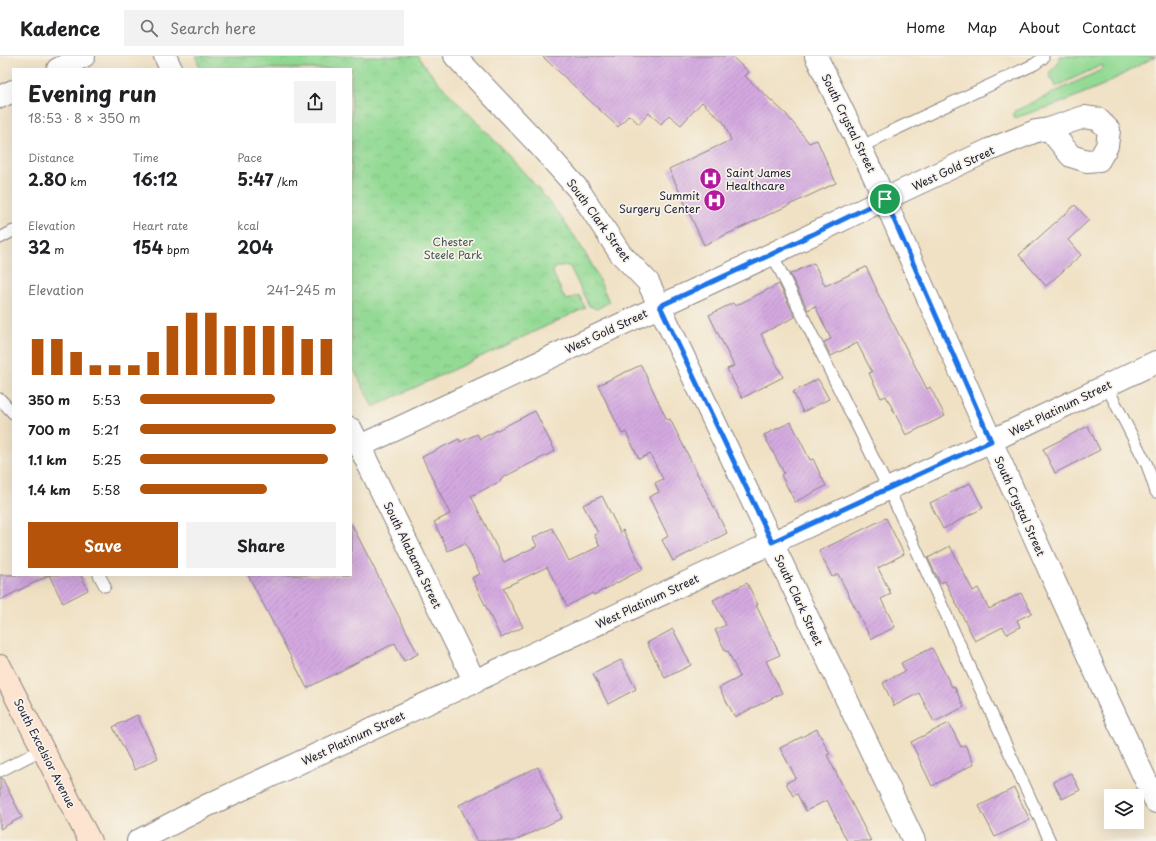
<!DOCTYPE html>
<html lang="en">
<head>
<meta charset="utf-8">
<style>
  body { margin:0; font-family:"Playpen Sans",sans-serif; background:#f2f2f2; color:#202124; height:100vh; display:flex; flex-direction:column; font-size:15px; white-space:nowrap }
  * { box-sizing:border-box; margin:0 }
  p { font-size:13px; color:#757577 }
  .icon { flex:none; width:22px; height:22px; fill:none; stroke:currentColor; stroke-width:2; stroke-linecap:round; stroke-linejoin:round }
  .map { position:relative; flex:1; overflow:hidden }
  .drawer { position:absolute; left:12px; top:12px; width:340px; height:508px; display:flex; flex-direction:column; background:#fff; border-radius:0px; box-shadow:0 4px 16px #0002 }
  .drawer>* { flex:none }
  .tools { position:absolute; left:1104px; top:733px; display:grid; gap:8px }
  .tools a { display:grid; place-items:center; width:40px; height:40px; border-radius:0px; background:#fff; box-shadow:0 4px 16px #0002; font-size:20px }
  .pin { position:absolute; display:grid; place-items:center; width:34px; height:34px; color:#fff; margin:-17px; border:2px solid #fff; border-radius:50%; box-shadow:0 1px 4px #0007 }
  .round { display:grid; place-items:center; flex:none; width:42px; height:42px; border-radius:0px; background:#f2f2f2 }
  .summary { display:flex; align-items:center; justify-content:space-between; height:68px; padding:0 16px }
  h1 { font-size:22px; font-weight:700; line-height:30px }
  .stats { display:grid; grid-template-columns:repeat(3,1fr); gap:6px; height:68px; padding:4px 16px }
  .stats div { display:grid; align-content:center }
  .stats b { font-size:17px; font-weight:700 }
  .stats small { font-size:11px; font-weight:400 }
  .stats p { font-size:11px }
  .chart { height:112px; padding:8px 16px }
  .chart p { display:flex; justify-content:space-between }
  .chart svg { width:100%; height:72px; margin-top:4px; stroke:#b45309; stroke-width:6 }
  .button { display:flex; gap:8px; margin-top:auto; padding:8px 16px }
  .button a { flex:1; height:46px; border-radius:0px; background:#b45309; color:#fff; font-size:16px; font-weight:700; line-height:46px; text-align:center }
  .button a+a { background:#f2f2f2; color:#202124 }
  ul { padding:0 16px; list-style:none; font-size:13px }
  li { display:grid; grid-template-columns:64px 48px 1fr; align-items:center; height:30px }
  li i { height:10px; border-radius:5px; background:#b45309 }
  header { display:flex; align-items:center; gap:24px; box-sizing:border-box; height:56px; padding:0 20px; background:#fff; border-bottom:1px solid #e0e0e0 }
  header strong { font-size:19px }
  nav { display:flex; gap:22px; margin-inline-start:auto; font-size:14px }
  .search { width:280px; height:36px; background:#f2f2f2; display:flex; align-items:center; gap:10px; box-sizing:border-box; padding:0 14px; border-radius:0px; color:#757577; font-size:15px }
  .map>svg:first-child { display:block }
</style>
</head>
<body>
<header>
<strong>Kadence</strong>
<div class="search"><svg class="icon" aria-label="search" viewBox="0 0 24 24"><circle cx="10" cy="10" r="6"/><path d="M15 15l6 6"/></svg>Search here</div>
<nav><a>Home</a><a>Map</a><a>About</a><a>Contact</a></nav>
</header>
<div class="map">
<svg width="1156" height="785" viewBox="0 0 1156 785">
  <defs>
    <pattern id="park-crowns" width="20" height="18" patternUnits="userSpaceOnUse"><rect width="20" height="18" fill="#93da94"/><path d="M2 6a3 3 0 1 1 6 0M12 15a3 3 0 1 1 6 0" fill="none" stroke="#7ebb80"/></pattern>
    <pattern id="building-hatch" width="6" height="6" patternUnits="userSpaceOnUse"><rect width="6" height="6" fill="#d3a8e0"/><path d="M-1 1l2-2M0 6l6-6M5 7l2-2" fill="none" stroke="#b590c1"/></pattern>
  </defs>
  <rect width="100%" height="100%" fill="#f7f3e8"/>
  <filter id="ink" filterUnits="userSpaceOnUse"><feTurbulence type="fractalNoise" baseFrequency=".025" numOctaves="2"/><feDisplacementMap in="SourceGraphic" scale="8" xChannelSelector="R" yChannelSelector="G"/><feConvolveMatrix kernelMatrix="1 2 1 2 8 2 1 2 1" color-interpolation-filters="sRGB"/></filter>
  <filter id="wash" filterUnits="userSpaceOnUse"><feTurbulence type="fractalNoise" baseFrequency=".012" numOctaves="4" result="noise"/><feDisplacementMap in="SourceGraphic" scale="16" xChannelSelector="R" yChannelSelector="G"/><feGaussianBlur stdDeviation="0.9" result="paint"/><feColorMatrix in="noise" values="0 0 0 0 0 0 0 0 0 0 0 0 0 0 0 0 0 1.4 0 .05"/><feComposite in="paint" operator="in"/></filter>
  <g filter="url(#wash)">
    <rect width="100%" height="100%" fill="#f0e1c4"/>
    <path fill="#93da94" stroke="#5a7e68" d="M 1059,0 L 1156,0 L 1103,29 L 1058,48 L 1014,62 L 1013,59 L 1015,55 L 1099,15 L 1103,12 L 1102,9 L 1055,31 L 1049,17 C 1054,11 1060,9 1059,0 Z"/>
    <path fill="url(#park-crowns)" stroke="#5a7e68" d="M 195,0 L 418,0 C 435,26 460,48 481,70 C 518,110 557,150 585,197 C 595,213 602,230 609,246 L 597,253 L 589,250 L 570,211 C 564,208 560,210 554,213 L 553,217 L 565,243 L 568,244 L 579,239 L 585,252 L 373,351 L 351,308 L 351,13 L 201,13 Z"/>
    <g id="blocks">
      <path fill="url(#building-hatch)" d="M 542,0 L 731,0 L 749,16 L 745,20 L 786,58 L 809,87 L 817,84 L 836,127 L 704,189 L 669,113 L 731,84 L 724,67 L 702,46 L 681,69 L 669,59 L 661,68 L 649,57 L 639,68 L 629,59 L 618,71 Z
        M 1075,149 L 1089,164 L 1068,184 L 1081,199 L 1046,230 L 1019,199 Z
        M 814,207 L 825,230 L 866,211 L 877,234 L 876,234 L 927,333 L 930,331 L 945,360 L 906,379 L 886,340 L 881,342 L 869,317 L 872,316 L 857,287 L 831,300 L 824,286 L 831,283 L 815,250 L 808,254 L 790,218 Z
        M 779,228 L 795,261 L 761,278 L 783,321 L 742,342 L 727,313 L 734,310 L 709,259 L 733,247 L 735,250 Z
        M 641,309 L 667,364 L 670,363 L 727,477 L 673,505 L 662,484 L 668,480 L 649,441 L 659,436 L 655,427 L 663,423 L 650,398 L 639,403 L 626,376 L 622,378 L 598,329 Z
        M 818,323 L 829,343 L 803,356 L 793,336 Z
        M 535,355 L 555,395 L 500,423 L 501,425 L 471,440 L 504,506 L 537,490 L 533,482 L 552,472 L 569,505 L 600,490 L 594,479 L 598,477 L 583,449 L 602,440 L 620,476 L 623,474 L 643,513 L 594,539 L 593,537 L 567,550 L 547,511 L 503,532 L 523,571 L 501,582 L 472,522 L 480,518 L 465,487 L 448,495 L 434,466 L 450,458 L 422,401 L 459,383 L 460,386 L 477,378 L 480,383 Z
        M 791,366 L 810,404 L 813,403 L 826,430 L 795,446 L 781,419 L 784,417 L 764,379 Z
        M 1088,370 L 1100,394 L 1055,417 L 1043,393 Z
        M 970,427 L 983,452 L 943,473 L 930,447 Z
        M 886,462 L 904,498 L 878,512 L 891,538 L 881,543 L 895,571 L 871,583 L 838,518 L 832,521 L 819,495 Z
        M 351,467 L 418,598 L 404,605 L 395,587 L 307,632 L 248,519 L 351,519 Z
        M 950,490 L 973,535 L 978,532 L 989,553 L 1021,537 L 1032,557 L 1017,564 L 1020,571 L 1007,578 L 1003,571 L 975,585 L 945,525 L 940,527 L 928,502 Z
        M 0,519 L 49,519 L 0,544 Z
        M 49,519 L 81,519 L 88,534 L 63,547 Z
        M 747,527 L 758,549 L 756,549 L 780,599 L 766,605 L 782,637 L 735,661 L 719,632 L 740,621 L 728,595 L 726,596 L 715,574 L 726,569 L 713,544 Z
        M 673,573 L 691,609 L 665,622 L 647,587 Z
        M 932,592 L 952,631 L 954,630 L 964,651 L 934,666 L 919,637 L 894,650 L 883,627 L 905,615 L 901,607 Z
        M 621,604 L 636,633 L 608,648 L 593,618 Z
        M 137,659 L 158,702 L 135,714 L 113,671 Z
        M 949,667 L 961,691 L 965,689 L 974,708 L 932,730 L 911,686 Z
        M 817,673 L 830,698 L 827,699 L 871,785 L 847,785 L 827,744 L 806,755 L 797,738 L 793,740 L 786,727 L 796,722 L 780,692 Z
        M 538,711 L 562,762 L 514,785 L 477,785 L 459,749 Z
        M 1071,717 L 1080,734 L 1062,743 L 1053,726 Z
        M 0,722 L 2,722 L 22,761 L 0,773 Z
        M 1014,732 L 1030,764 L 995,781 L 979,750 Z"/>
    </g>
  </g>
  <g filter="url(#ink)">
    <use href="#blocks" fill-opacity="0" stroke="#898280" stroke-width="1"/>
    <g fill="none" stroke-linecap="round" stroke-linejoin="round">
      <defs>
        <path id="service" d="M 861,91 L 890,76 L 1035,8 L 1043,2 L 1043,0
          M 0,182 L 13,175
          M 772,198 L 888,432 L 1050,785
          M 1106,329 L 1147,409 L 1156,436
          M 0,343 L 13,357
          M 99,519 L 105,530
          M 0,715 L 43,693"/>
        <path id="minor" d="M 165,0 L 171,13
          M 455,0 L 539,89 L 578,133 L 607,177 L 620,197 L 648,226 L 914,785
          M 816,0 L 874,120 L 991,385 L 1109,646 L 1156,746
          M 58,13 L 84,0
          M 0,41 L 13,35
          M 351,373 L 475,626
          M 360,390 L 772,198 L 885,143 L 989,94 L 1036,75 L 1049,73 L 1084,61 L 1098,63 L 1109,74 L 1107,90 L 1099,104 L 1087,105 L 1071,100 L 1049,73"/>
        <path id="tertiary" d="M 138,785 L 206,750 L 991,385 L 1156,306"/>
        <path id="secondary" d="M 0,610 L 90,785"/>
      </defs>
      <use href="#service" stroke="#898280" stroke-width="13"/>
      <use href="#minor" stroke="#898280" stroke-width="24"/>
      <use href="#tertiary" stroke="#898280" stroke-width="24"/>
      <use href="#secondary" stroke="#898280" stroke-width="24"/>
      <use href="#service" stroke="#fff" stroke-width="11"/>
      <use href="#minor" stroke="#fff" stroke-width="22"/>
      <use href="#tertiary" stroke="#fff" stroke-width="22"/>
      <use href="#secondary" stroke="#fde4d1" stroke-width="22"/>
    </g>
  </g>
  <g fill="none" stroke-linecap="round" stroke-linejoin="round" filter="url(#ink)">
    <defs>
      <path id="route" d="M 885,143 L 991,385 L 772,486 L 660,250 L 772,198 Z"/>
    </defs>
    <use href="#route" stroke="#fff" stroke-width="8"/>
    <use href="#route" stroke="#1a73e8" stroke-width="5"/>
  </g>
  <defs>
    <symbol id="hospital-disc" viewBox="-11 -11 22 22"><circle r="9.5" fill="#b5179e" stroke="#f7f3e8"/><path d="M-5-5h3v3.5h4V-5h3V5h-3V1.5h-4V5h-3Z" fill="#fff"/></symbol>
  </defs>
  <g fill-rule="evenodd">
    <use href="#hospital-disc" x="698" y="110" width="25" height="25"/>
    <use href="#hospital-disc" x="702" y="132" width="25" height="25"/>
  </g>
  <g text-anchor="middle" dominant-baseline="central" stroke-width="3.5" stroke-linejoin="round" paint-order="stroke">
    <g font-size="11" fill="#22223b" stroke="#f7f3e8">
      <text transform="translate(849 67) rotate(64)">South Crystal Street</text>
      <text transform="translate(953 112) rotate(-25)">West Gold Street</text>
      <text transform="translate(599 164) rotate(54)">South Clark Street</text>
      <text transform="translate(606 275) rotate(-25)">West Gold Street</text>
      <text transform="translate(1060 352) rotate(-26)">West Platinum Street</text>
      <text transform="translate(1020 450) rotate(66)">South Crystal Street</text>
      <text transform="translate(413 499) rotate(64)">South Alabama Street</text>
      <text transform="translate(799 544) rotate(65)">South Clark Street</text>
      <text transform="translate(647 545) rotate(-25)">West Platinum Street</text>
      <text transform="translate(353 682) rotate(-25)">West Platinum Street</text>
      <text transform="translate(45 697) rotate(63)">South Excelsior Avenue</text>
    </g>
    <g font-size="11" fill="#22223b" stroke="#f7f3e8" text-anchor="start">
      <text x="726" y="116">Saint James<tspan x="726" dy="13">Healthcare</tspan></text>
      <text x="700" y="139" text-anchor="end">Summit<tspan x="700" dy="13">Surgery Center</tspan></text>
    </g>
    <g font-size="11" fill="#445956" stroke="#f7f3e8">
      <text x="453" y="185">Chester<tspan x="453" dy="13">Steele Park</tspan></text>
    </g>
  </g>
</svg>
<div class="tools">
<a><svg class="icon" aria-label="layers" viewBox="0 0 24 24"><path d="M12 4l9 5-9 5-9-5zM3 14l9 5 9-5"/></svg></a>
</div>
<div class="pin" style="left:885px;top:143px;background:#1e9e55"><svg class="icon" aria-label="arrive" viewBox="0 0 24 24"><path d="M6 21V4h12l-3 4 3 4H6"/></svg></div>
<section class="drawer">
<div class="summary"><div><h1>Evening run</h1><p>18:53 · 8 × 350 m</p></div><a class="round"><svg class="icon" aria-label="share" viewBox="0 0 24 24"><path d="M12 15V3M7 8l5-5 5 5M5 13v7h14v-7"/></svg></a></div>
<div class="stats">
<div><p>Distance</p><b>2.80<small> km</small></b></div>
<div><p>Time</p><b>16:12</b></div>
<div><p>Pace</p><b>5:47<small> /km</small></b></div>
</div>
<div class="stats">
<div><p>Elevation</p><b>32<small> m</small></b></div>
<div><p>Heart rate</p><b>154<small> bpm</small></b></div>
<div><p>kcal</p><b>204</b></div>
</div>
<div class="chart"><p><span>Elevation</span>241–245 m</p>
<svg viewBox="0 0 160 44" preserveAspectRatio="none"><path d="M5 44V22M15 44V22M25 44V30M35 44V38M45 44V38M55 44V38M65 44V30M75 44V14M85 44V6M95 44V6M105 44V14M115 44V14M125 44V14M135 44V14M145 44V22M155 44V22"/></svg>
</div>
<ul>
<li><b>350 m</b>5:53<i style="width:69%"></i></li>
<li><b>700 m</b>5:21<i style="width:100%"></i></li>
<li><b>1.1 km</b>5:25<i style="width:96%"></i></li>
<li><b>1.4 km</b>5:58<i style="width:65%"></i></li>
</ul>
<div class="button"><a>Save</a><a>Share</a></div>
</section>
</div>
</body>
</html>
